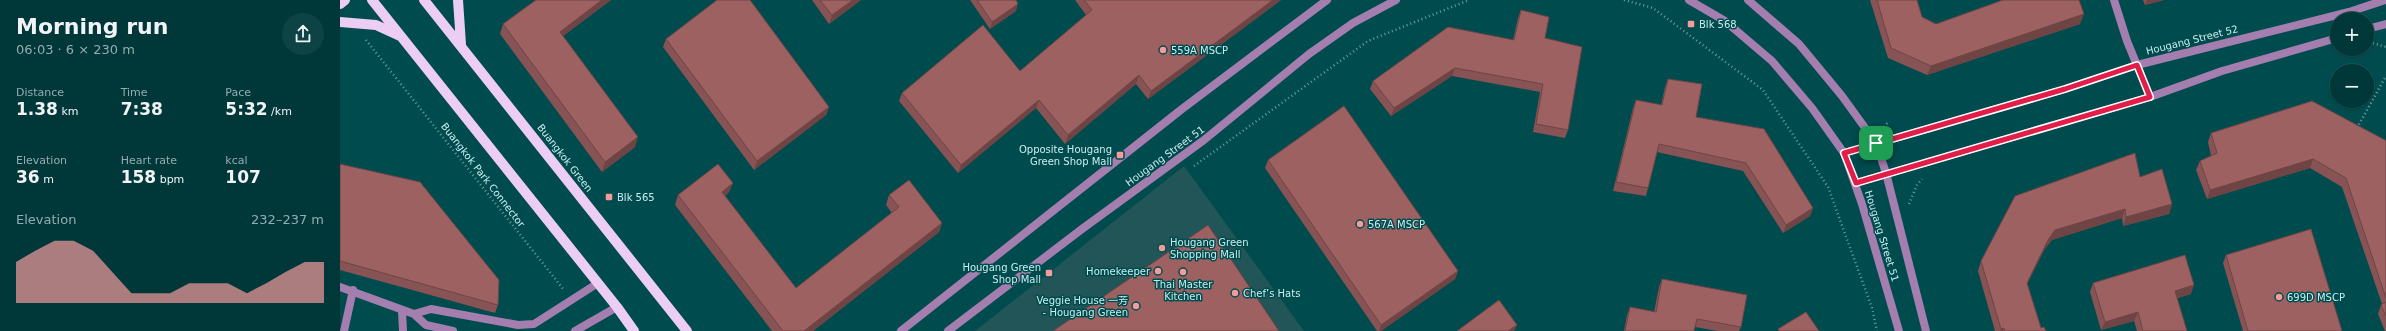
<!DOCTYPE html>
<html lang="en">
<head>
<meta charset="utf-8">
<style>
  body { margin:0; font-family:"DejaVu Sans","Noto Sans SC",sans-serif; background:#0e4345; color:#f1f3f6; height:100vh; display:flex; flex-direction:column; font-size:15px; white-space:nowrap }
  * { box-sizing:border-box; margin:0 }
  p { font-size:13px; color:#95acaf }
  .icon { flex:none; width:22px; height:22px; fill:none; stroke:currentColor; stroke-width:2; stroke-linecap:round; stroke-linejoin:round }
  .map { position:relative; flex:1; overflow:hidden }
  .panel { display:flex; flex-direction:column; background:#00383a; width:340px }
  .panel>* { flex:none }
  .controls { position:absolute; left:1990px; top:12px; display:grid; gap:8px }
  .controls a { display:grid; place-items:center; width:44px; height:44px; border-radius:50%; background:#00383a; box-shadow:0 1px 3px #0004,0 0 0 1px #225254; font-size:20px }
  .pin { position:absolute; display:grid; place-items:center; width:34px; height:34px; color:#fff; margin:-17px; border-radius:8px; box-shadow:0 2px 6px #0006 }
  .round { display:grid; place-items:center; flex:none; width:42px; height:42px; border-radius:21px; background:#0e4345 }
  .summary { display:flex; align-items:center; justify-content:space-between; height:68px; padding:0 16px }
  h1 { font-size:22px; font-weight:600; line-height:30px }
  .figures { display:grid; grid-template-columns:repeat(3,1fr); gap:6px; height:68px; padding:4px 16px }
  .figures div { display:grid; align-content:center }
  .figures b { font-size:17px; font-weight:600 }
  .figures small { font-size:11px; font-weight:400 }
  .figures p { font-size:11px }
  .chart { height:112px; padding:8px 16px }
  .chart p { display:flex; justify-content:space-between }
  .chart svg { width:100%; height:72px; margin-top:4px; fill:#f59b9c; opacity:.7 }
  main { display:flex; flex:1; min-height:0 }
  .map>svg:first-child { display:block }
</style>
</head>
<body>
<main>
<section class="panel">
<div class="summary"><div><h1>Morning run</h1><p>06:03 · 6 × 230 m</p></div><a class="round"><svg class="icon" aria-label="share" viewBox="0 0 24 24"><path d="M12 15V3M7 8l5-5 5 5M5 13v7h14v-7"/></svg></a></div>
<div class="figures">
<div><p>Distance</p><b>1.38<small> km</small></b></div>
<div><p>Time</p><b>7:38</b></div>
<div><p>Pace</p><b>5:32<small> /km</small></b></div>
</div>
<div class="figures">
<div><p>Elevation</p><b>36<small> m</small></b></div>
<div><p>Heart rate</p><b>158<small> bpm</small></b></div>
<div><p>kcal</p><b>107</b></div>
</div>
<div class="chart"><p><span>Elevation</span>232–237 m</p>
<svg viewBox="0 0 160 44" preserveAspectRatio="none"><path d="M0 44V19L10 12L20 6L30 6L40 12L50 25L60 38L70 38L80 38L90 32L100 32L110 32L120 38L130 32L140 25L150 19L160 19V44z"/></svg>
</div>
</section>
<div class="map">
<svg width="2046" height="331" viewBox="0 0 2046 331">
  <rect width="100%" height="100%" fill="#004b4e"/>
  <path fill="#215557" d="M 844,166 L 964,331 L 635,331 Z"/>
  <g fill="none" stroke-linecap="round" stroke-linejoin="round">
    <path stroke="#659ea0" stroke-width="2.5" stroke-dasharray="1 3" stroke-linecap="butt" d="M 1284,0 L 1313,8 L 1423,90 L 1488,187 L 1532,308 L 1537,331
      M 26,40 L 224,290
      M 2033,43 L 2046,47
      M 1544,127 L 1549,121
      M 2017,128 L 2046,76
      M 854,166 L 1028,41 L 1129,0
      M 1569,204 L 1577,185 L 1582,179"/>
    <path stroke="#a47eae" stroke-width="8" d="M 1774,0 L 1787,41 L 1810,97
      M 0,287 L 74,314 L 91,309 L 178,325 L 194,324 L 258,283
      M 62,311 L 63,331
      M 74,314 L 86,325 L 113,331
      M 4,331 L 13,290
      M 235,331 L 277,307"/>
    <path stroke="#a47eae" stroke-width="8" d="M 1349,0 L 1385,21 L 1432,61 L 1472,108 L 1504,153 L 1522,204 L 1559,331
      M 1408,0 L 1459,44 L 1502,96 L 1536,143 L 1546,173 L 1586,331
      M 2027,29 L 2046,24
      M 1504,153 L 1725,89 L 1797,65 L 2009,12 L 2045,0
      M 1516,183 L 1810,97 L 1882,71 L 1997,38
      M 561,331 L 842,109 L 987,0
      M 608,331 L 742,229 L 864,140 L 969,54 L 1013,23 L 1056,0"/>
    <path stroke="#eccdf4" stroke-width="10" d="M 32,0 L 277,307 L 294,331
      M 84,0 L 347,331
      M 118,0 L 121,44
      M 0,4 L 5,0
      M 0,22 L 36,25 L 60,36"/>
  </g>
  <path fill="#885354" d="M 196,0 L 271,0 L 223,36 L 295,147 L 262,172 L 160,34 L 163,24 Z
    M 472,0 L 521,0 L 489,24 Z
    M 630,0 L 676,0 L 676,11 L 650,29 Z
    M 735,0 L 941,0 L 808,99 L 796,84 L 725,144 L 696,108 L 618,173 L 559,101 L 562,93 L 680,71 L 746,15 Z
    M 1530,0 L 1577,0 L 1582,17 L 1596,24 L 1740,24 L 1587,75 L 1548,58 Z
    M 1803,0 L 1824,0 L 1805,5 Z
    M 1181,10 L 1205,38 L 1228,130 L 1225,138 L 1193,132 L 1200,92 L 1112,76 L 1051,116 L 1030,89 L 1033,81 L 1173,40 L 1178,18 Z
    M 326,39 L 489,107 L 486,115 L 414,170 L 323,47 Z
    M 1328,79 L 1356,117 L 1473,208 L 1470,216 L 1443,233 L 1403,171 L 1317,152 L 1306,196 L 1273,191 L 1293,108 L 1296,100 L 1321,105 L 1325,87 Z
    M 1871,133 L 2046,141 L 2046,331 L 2045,331 L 2038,314 L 2041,305 L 2042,304 L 2002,187 L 1970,168 L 1867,199 L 1856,170 L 1860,161 L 1871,156 L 1868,142 Z
    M 928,160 L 1118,271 L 1115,279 L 1041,331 L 1037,331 L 925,168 Z
    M 0,164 L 158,305 L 155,313 L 0,270 Z
    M 1800,177 L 1832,204 L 1829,214 L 1783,226 L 1782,218 L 1712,240 L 1704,250 L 1687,284 L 1701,328 L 1706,331 L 1655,331 L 1638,271 L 1641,261 Z
    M 393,183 L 389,192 L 385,196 L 456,288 L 552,213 L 546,205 L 549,195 L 602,223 L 599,232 L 473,331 L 432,331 L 335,205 L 338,195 Z
    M 1886,255 L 2002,331 L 1903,331 L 1883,263 Z
    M 1322,279 L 1401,327 L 1399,331 L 1378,331 L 1355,327 L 1354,331 L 1284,331 L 1287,315 L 1290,307 L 1314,312 L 1319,287 Z
    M 1753,283 L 1851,294 L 1837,298 L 1847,331 L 1797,331 L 1794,321 L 1761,330 L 1750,292 Z"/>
  <path fill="#6f4445" d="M 262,0 L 271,0 L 216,41 L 220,32 Z
    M 513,0 L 521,0 L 489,24 L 492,15 Z
    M 933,0 L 941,0 L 808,99 L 811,91 Z
    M 1807,0 L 1824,0 L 1805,5 Z
    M 678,4 L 676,11 L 650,29 L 652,22 Z
    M 1744,14 L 1740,24 L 1587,75 L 1591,66 Z
    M 1115,68 L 1112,76 L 1051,116 L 1054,108 Z
    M 799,75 L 796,84 L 725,144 L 728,135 Z
    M 699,100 L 696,108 L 618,173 L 621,165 Z
    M 489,107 L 486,115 L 414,170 L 417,161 Z
    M 298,137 L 295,147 L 262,172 L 265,162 Z
    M 1973,159 L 1970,168 L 1867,199 L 1870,190 Z
    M 393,183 L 389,192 L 378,201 L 382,192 Z
    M 1832,204 L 1829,214 L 1783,226 L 1786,217 Z
    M 1473,208 L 1470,216 L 1443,233 L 1446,225 Z
    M 1785,209 L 1782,218 L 1712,240 L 1704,250 L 1683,292 L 1687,283 L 1708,240 L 1715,230 Z
    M 602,223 L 599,232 L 473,331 L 464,331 Z
    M 1118,271 L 1115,279 L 1041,331 L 1039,331 L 1041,325 Z
    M 1854,285 L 1851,294 L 1832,300 L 1835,291 Z
    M 1798,312 L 1794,321 L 1761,330 L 1765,322 Z
    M 1177,325 L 1174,331 L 1168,331 Z
    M 1664,328 L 1663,331 L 1660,331 L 1661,329 Z"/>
  <path fill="#9e6162" stroke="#6f4445" d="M 196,0 L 262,0 L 220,32 L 298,137 L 265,162 L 163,24 Z
    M 377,0 L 410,0 L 489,107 L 417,161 L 326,39 Z
    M 480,0 L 513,0 L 492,15 Z
    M 637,0 L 676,0 L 678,4 L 652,22 Z
    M 744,0 L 933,0 L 811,91 L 799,75 L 728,135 L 699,100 L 621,165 L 562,93 L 643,25 L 680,71 L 752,10 Z
    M 1537,0 L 1577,0 L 1582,17 L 1596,24 L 1663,0 L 1739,0 L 1744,14 L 1591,66 L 1551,48 Z
    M 1181,10 L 1209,17 L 1205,38 L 1242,47 L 1228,130 L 1196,124 L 1203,84 L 1115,68 L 1054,108 L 1033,81 L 1108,27 L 1174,40 Z
    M 1328,79 L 1362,84 L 1356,117 L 1424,129 L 1473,208 L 1446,225 L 1406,163 L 1319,144 L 1308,188 L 1276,182 L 1296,100 L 1322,105 Z
    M 1972,101 L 2045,140 L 2046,141 L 2046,298 L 2006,178 L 1973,159 L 1870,190 L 1860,161 L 1877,153 L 1871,133 Z
    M 1004,106 L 1118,271 L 1041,325 L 928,160 Z
    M 1795,153 L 1800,177 L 1822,169 L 1832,204 L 1786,217 L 1785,209 L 1715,230 L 1708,240 L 1687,283 L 1701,328 L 1704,327 L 1706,331 L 1665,331 L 1664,328 L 1661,329 L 1641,261 L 1675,196 Z
    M 0,164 L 80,182 L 159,280 L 158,305 L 0,261 Z
    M 378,164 L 393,183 L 382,192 L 456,288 L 559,207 L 549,195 L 569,180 L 602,223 L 464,331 L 443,331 L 338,195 Z
    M 868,225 L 939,331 L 713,331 Z
    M 1971,229 L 2002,331 L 1908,331 L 1886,255 Z
    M 1845,255 L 1854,285 L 1835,291 L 1847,331 L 1803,331 L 1798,312 L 1765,322 L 1753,283 Z
    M 1322,279 L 1407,295 L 1401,327 L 1357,319 L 1354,331 L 1285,331 L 1290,307 L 1316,312 Z
    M 1159,300 L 1177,325 L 1168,331 L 1117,331 Z
    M 2046,302 L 2046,316 L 2041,305 Z
    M 1466,312 L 1479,331 L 1439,331 L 1438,329 Z"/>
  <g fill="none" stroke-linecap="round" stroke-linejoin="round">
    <defs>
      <path id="route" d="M 1797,65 L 1810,97 L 1516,183 L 1504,153 L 1725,89 Z"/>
    </defs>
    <use href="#route" stroke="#fff" stroke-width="8"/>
    <use href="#route" stroke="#e11d48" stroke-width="5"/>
  </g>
  <g fill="#f59b9c" stroke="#004b4e" stroke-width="1.5">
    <rect x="1347" y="20" width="8" height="8" rx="2"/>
    <circle cx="823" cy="50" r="4"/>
    <rect x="776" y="151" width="8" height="8" rx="2"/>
    <rect x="265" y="193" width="8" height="8" rx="2"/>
    <circle cx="1020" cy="224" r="4"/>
    <circle cx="822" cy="248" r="4"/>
    <circle cx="818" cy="271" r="4"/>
    <circle cx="843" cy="272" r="4"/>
    <rect x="705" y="269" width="8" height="8" rx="2"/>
    <circle cx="895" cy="293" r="4"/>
    <circle cx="1939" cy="297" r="4"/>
    <circle cx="796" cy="306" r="4"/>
  </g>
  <g text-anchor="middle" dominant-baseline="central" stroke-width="3" stroke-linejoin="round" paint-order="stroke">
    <g font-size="10" fill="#c7eeef" stroke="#004b4e" text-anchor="start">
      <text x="1359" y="24">Blk 568</text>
      <text x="831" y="50">559A MSCP</text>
      <text x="772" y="149" text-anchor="end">Opposite Hougang<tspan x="772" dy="12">Green Shop Mall</tspan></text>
      <text x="277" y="197">Blk 565</text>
      <text x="1028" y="224">567A MSCP</text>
      <text x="830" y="242">Hougang Green<tspan x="830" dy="12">Shopping Mall</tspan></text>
      <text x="701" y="267" text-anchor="end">Hougang Green<tspan x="701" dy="12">Shop Mall</tspan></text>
      <text x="810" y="271" text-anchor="end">Homekeeper</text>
      <text x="843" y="284" text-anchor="middle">Thai Master<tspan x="843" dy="12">Kitchen</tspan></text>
      <text x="903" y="293">Chef’s Hats</text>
      <text x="1947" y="297">699D MSCP</text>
      <text x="788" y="300" text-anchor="end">Veggie House 一芳<tspan x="788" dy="12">- Hougang Green</tspan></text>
    </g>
    <g font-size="10" fill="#c7eeef" stroke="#004b4e">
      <text transform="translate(1852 40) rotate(-14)">Hougang Street 52</text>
      <text transform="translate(825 156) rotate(-36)">Hougang Street 51</text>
      <text transform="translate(225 158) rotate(52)">Buangkok Green</text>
      <text transform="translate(143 175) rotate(52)">Buangkok Park Connector</text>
      <text transform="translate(1542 236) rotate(73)">Hougang Street 51</text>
    </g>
  </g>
</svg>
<div class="controls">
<a>+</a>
<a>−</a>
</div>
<div class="pin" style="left:1536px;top:143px;background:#1e9e55"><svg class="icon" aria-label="arrive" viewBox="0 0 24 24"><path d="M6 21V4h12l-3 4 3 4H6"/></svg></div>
</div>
</main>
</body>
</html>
